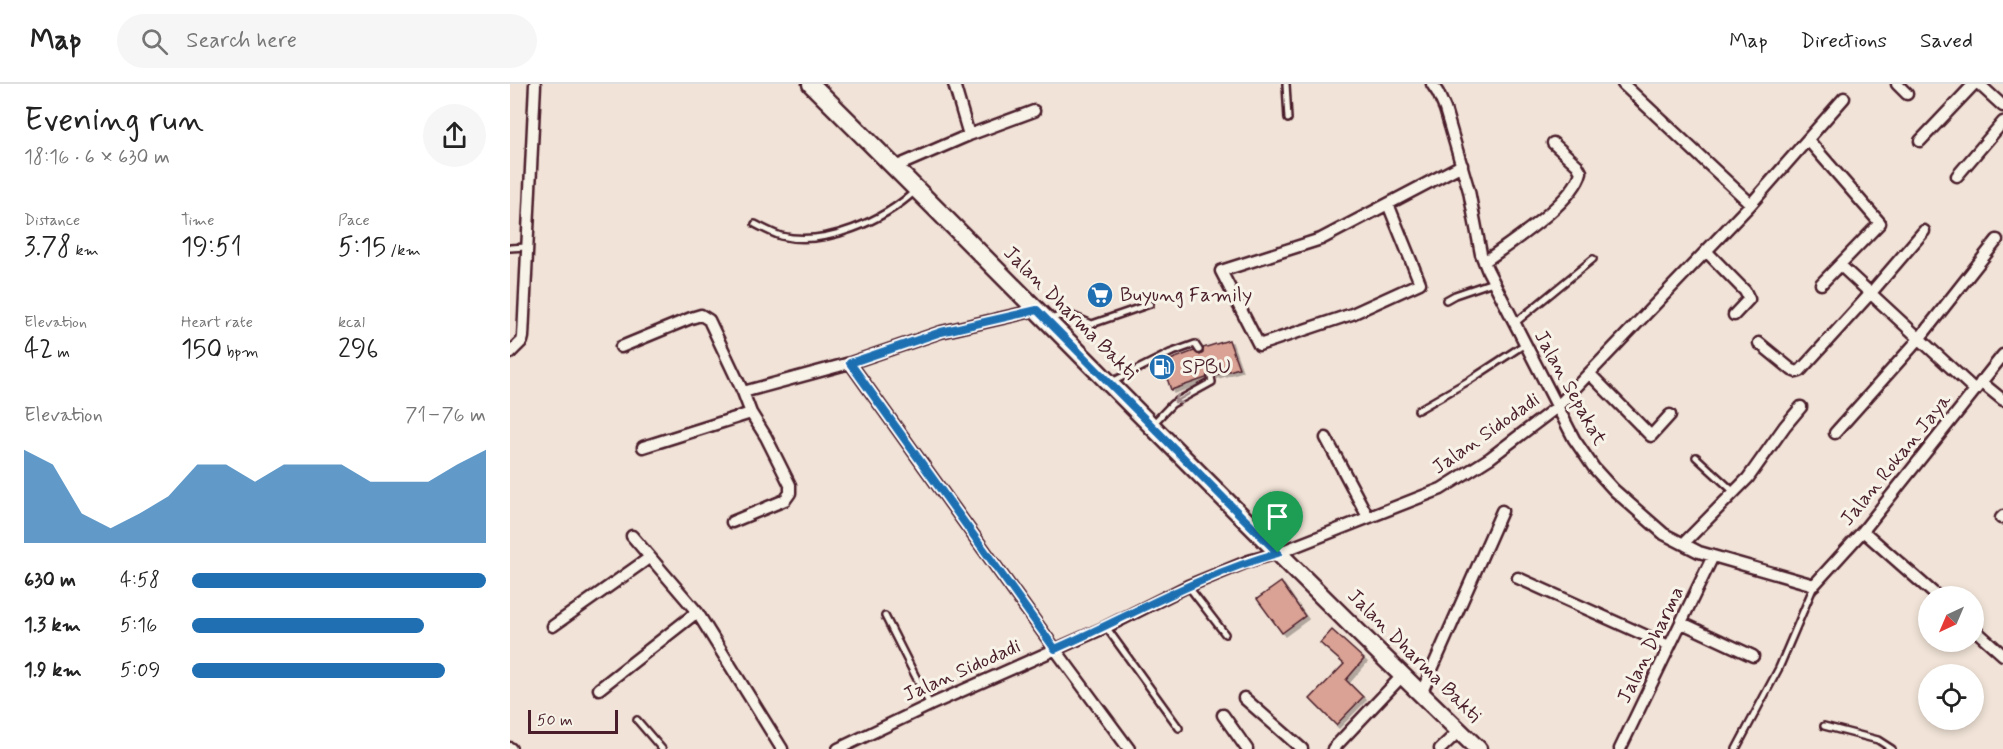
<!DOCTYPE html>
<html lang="en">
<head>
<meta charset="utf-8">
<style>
  body { margin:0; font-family:Mynerve,sans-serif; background:#f6f6f6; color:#222; height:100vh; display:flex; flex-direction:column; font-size:22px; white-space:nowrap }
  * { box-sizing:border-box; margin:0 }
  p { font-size:20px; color:#767676 }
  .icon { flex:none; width:33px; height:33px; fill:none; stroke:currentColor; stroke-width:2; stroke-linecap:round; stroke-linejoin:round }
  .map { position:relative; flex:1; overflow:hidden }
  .details { display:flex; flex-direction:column; background:#fff; width:510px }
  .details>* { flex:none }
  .needle { width:39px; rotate:224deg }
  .buttons { position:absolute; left:1408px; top:502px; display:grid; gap:12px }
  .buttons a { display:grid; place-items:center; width:66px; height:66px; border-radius:50%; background:#fff; box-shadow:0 3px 9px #0003; font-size:30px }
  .scale { position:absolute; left:18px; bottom:15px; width:90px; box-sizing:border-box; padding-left:6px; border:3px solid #4a1f2b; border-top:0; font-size:16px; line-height:21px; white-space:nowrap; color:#4a1f2b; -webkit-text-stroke:4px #f7f3e8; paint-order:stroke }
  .pin { position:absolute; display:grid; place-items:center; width:51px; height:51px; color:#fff; margin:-62px -26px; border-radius:50% 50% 50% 0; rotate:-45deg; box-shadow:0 0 6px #0007 }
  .pin .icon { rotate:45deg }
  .round { display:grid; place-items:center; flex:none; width:63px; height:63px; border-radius:32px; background:#f6f6f6 }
  .head { display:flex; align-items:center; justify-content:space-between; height:102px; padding:0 24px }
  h1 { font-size:33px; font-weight:600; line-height:45px }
  .figures { display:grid; grid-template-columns:repeat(3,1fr); gap:9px; height:102px; padding:6px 24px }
  .figures div { display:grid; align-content:center }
  .figures b { font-size:26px; font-weight:600 }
  .figures small { font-size:16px; font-weight:400 }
  .figures p { font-size:16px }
  .chart { height:168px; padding:12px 24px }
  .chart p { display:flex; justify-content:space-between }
  .chart svg { width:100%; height:108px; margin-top:6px; fill:#1f6fb2; opacity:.7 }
  ul { padding:0 24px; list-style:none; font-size:20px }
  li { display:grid; grid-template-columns:96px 72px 1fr; align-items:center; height:45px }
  li i { height:15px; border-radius:8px; background:#1f6fb2 }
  header { display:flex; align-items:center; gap:36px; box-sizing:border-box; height:84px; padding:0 30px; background:#fff; border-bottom:2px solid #e0e0e0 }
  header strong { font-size:28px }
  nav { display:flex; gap:33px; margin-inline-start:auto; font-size:21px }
  .search { width:420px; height:54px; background:#f6f6f6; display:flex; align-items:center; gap:15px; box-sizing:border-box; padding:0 21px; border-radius:33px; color:#767676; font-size:22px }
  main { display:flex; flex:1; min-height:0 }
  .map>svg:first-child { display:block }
</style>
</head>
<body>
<header>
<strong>Map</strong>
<div class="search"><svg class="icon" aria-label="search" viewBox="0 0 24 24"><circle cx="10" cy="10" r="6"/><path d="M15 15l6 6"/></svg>Search here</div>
<nav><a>Map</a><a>Directions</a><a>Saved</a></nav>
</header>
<main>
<section class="details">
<div class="head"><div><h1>Evening run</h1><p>18:16 · 6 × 630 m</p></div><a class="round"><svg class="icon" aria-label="share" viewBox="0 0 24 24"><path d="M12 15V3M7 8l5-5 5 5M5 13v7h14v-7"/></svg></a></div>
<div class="figures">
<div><p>Distance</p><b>3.78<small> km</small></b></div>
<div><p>Time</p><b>19:51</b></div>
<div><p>Pace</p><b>5:15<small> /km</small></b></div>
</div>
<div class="figures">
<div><p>Elevation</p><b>42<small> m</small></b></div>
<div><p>Heart rate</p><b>150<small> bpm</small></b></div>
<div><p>kcal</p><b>296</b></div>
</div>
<div class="chart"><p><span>Elevation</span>71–76 m</p>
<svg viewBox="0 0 160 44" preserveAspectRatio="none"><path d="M0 44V6L10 12L20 32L30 38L40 32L50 25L60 12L70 12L80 19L90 12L100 12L110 12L120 19L130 19L140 19L150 12L160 6V44z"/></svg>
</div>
<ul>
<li><b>630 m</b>4:58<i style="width:100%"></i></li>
<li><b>1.3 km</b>5:16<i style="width:79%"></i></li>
<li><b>1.9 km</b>5:09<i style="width:86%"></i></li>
</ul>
</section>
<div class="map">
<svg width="1493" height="665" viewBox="0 0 1493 665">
  <defs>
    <filter id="shadow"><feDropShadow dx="3" dy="3" stdDeviation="0" flood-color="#0004"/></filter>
  </defs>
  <rect width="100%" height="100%" fill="#f1e3d7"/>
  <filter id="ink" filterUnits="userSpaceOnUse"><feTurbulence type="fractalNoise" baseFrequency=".0167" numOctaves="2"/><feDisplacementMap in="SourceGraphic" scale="12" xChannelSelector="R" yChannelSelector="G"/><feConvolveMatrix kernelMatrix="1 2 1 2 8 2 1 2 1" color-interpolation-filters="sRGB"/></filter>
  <g filter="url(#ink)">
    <path fill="#daa294" stroke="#4a1f2b" stroke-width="1.5" filter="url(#shadow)" d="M 719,256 L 729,284 L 706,291 L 699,288 L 696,294 L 661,306 L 652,279 L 684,267 L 690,271 L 693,269 L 693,264 Z
      M 771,498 L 795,532 L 772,549 L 747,515 Z
      M 822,546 L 854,575 L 836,596 L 853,613 L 826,641 L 800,615 L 834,580 L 810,559 Z"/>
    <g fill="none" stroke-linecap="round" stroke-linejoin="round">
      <defs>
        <path id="service" d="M 776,0 L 778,35
          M 245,140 C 253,144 262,149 271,152 C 315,163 374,136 405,107
          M 0,164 L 16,163
          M 936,216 L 945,211 L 983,198
          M 539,236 L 556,229 L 582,240 L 640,220
          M 1005,239 L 1083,175
          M 602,298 L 660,269 L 685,260 L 689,266
          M 908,326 L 960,296 L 1015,260
          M 642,341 L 662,320 L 702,298 L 701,293
          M 1186,373 L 1224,408
          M 678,502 L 715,550
          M 375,532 L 420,621
          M 596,543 L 669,644
          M 127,636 L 152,665
          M 1314,642 L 1368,656 L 1382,665
          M 1226,665 L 1269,584 L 1304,502"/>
        <path id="minor" d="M 444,0 L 459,51
          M 922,0 L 928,9 L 935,25 L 959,107 L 971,170 L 977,185 L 1064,355 L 1084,384 L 1104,406 L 1154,450 L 1189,468 L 1304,501 L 1353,447 L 1493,271
          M 1113,0 L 1241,120
          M 1387,0 L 1397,10
          M 1469,0 L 1493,22
          M 1298,56 L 1370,139 L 1311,200
          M 1410,57 L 1464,0
          M 385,83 L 459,51 L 524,27
          M 1447,92 L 1493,38
          M 878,120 L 910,199 L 842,230 L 749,261 L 711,187 L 811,155 L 952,81
          M 1197,168 L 1235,207 L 1239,215 L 1224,231
          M 974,178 C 1000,159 1064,118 1071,88 L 1067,81 L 1043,59
          M 1330,181 L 1465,306
          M 1249,259 L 1282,286 L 1287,288 L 1290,287 L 1360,210 L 1414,147
          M 111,263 L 181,234 L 191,231 L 199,236 L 233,308
          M 0,269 L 12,257 L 13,253 L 25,0
          M 340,279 L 545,565 L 619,665
          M 1080,290 L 1141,352 L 1160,331
          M 1471,298 L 1493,316
          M 1325,349 L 1409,255 L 1487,156
          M 816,354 L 858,433
          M 133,363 L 241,329 L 233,308 L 340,279 L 431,248 L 527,226
          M 1491,434 L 1493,432
          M 222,438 L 275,416 L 280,409 L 280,401 L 256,353 L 241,329
          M 1353,447 L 1428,513
          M 122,452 L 187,528 L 272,665
          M 1173,460 L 1238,394 L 1275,342 L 1291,323
          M 1008,494 L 1159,562
          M 1172,539 L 1243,572
          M 43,542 L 139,474
          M 1464,545 L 1493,571
          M 89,605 L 187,528
          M 911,610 L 992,427
          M 734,614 L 792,665
          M 713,631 L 737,665
          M 0,664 L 1,665
          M 328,665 L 420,621 L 596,543 L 678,502 L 739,477 L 768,469 L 931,405 L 980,374 L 1047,323 L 1241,120 L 1334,14
          M 823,665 L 892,592
          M 930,665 L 949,647
          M 1110,665 L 1203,472"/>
        <path id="secondary" d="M 301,0 C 524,221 742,447 968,665"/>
      </defs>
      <use href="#service" stroke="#4a1f2b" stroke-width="10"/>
      <use href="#minor" stroke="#4a1f2b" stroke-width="15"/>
      <use href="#secondary" stroke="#4a1f2b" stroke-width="21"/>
      <use href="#service" stroke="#f7f3e8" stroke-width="5"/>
      <use href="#minor" stroke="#f7f3e8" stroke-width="10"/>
      <use href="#secondary" stroke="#f7f3e8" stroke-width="16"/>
    </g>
    <defs><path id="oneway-shaft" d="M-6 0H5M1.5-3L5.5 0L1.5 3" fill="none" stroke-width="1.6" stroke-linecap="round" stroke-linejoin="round" transform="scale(1.5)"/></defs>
    <use stroke="#a0898a" href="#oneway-shaft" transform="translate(672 314) rotate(150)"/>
  </g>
  <g fill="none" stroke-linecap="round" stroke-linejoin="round" filter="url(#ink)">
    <defs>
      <path id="route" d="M 527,226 L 768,469 C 689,491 619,533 545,565 L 340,279 L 431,248 Z"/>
    </defs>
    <use href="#route" stroke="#fff" stroke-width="12"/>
    <use href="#route" stroke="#1f6fb2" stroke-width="8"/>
  </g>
  <defs>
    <symbol id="supermarket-disc" viewBox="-11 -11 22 22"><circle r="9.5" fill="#1f6fb2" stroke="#f7f3e8"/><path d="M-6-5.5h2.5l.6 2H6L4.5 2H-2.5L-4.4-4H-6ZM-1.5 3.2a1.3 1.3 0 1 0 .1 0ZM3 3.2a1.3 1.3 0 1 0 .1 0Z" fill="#fff"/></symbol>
    <symbol id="fuel-disc" viewBox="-11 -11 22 22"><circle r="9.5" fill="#1f6fb2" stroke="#f7f3e8"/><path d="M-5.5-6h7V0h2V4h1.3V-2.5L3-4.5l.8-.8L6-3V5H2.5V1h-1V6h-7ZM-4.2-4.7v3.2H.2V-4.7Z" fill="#fff"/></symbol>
  </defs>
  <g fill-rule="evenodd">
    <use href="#supermarket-disc" x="575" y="196" width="30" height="30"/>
    <use href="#fuel-disc" x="637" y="268" width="30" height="30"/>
  </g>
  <g text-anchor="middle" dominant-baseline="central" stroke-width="6" stroke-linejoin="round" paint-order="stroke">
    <g font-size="20" fill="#4a1f2b" stroke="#f7f3e8" text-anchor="start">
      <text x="610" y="211">Buyung Family</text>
      <text x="672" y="283">SPBU</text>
    </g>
    <g font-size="20" fill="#4a1f2b" stroke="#f7f3e8">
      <text transform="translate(560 229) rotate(45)">Jalan Dharma Bakti</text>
      <text transform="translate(1060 304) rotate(61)">Jalan Sepakat</text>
      <text transform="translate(976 350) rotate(-35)">Jalan Sidodadi</text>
      <text transform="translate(1386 376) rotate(-51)">Jalan Rokan Jaya</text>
      <text transform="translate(1141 561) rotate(-64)">Jalan Dharma</text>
      <text transform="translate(904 572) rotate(45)">Jalan Dharma Bakti</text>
      <text transform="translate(452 587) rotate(-24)">Jalan Sidodadi</text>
    </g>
  </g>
</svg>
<div class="buttons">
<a><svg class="needle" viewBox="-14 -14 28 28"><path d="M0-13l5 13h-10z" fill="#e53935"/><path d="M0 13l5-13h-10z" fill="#767676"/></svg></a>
<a><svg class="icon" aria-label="locate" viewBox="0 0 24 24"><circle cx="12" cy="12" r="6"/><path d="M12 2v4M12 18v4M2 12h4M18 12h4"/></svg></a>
</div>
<div class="scale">50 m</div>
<div class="pin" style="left:768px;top:469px;background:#1e9e55"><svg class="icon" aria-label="arrive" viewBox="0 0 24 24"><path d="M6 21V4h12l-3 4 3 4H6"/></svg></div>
</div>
</main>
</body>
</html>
